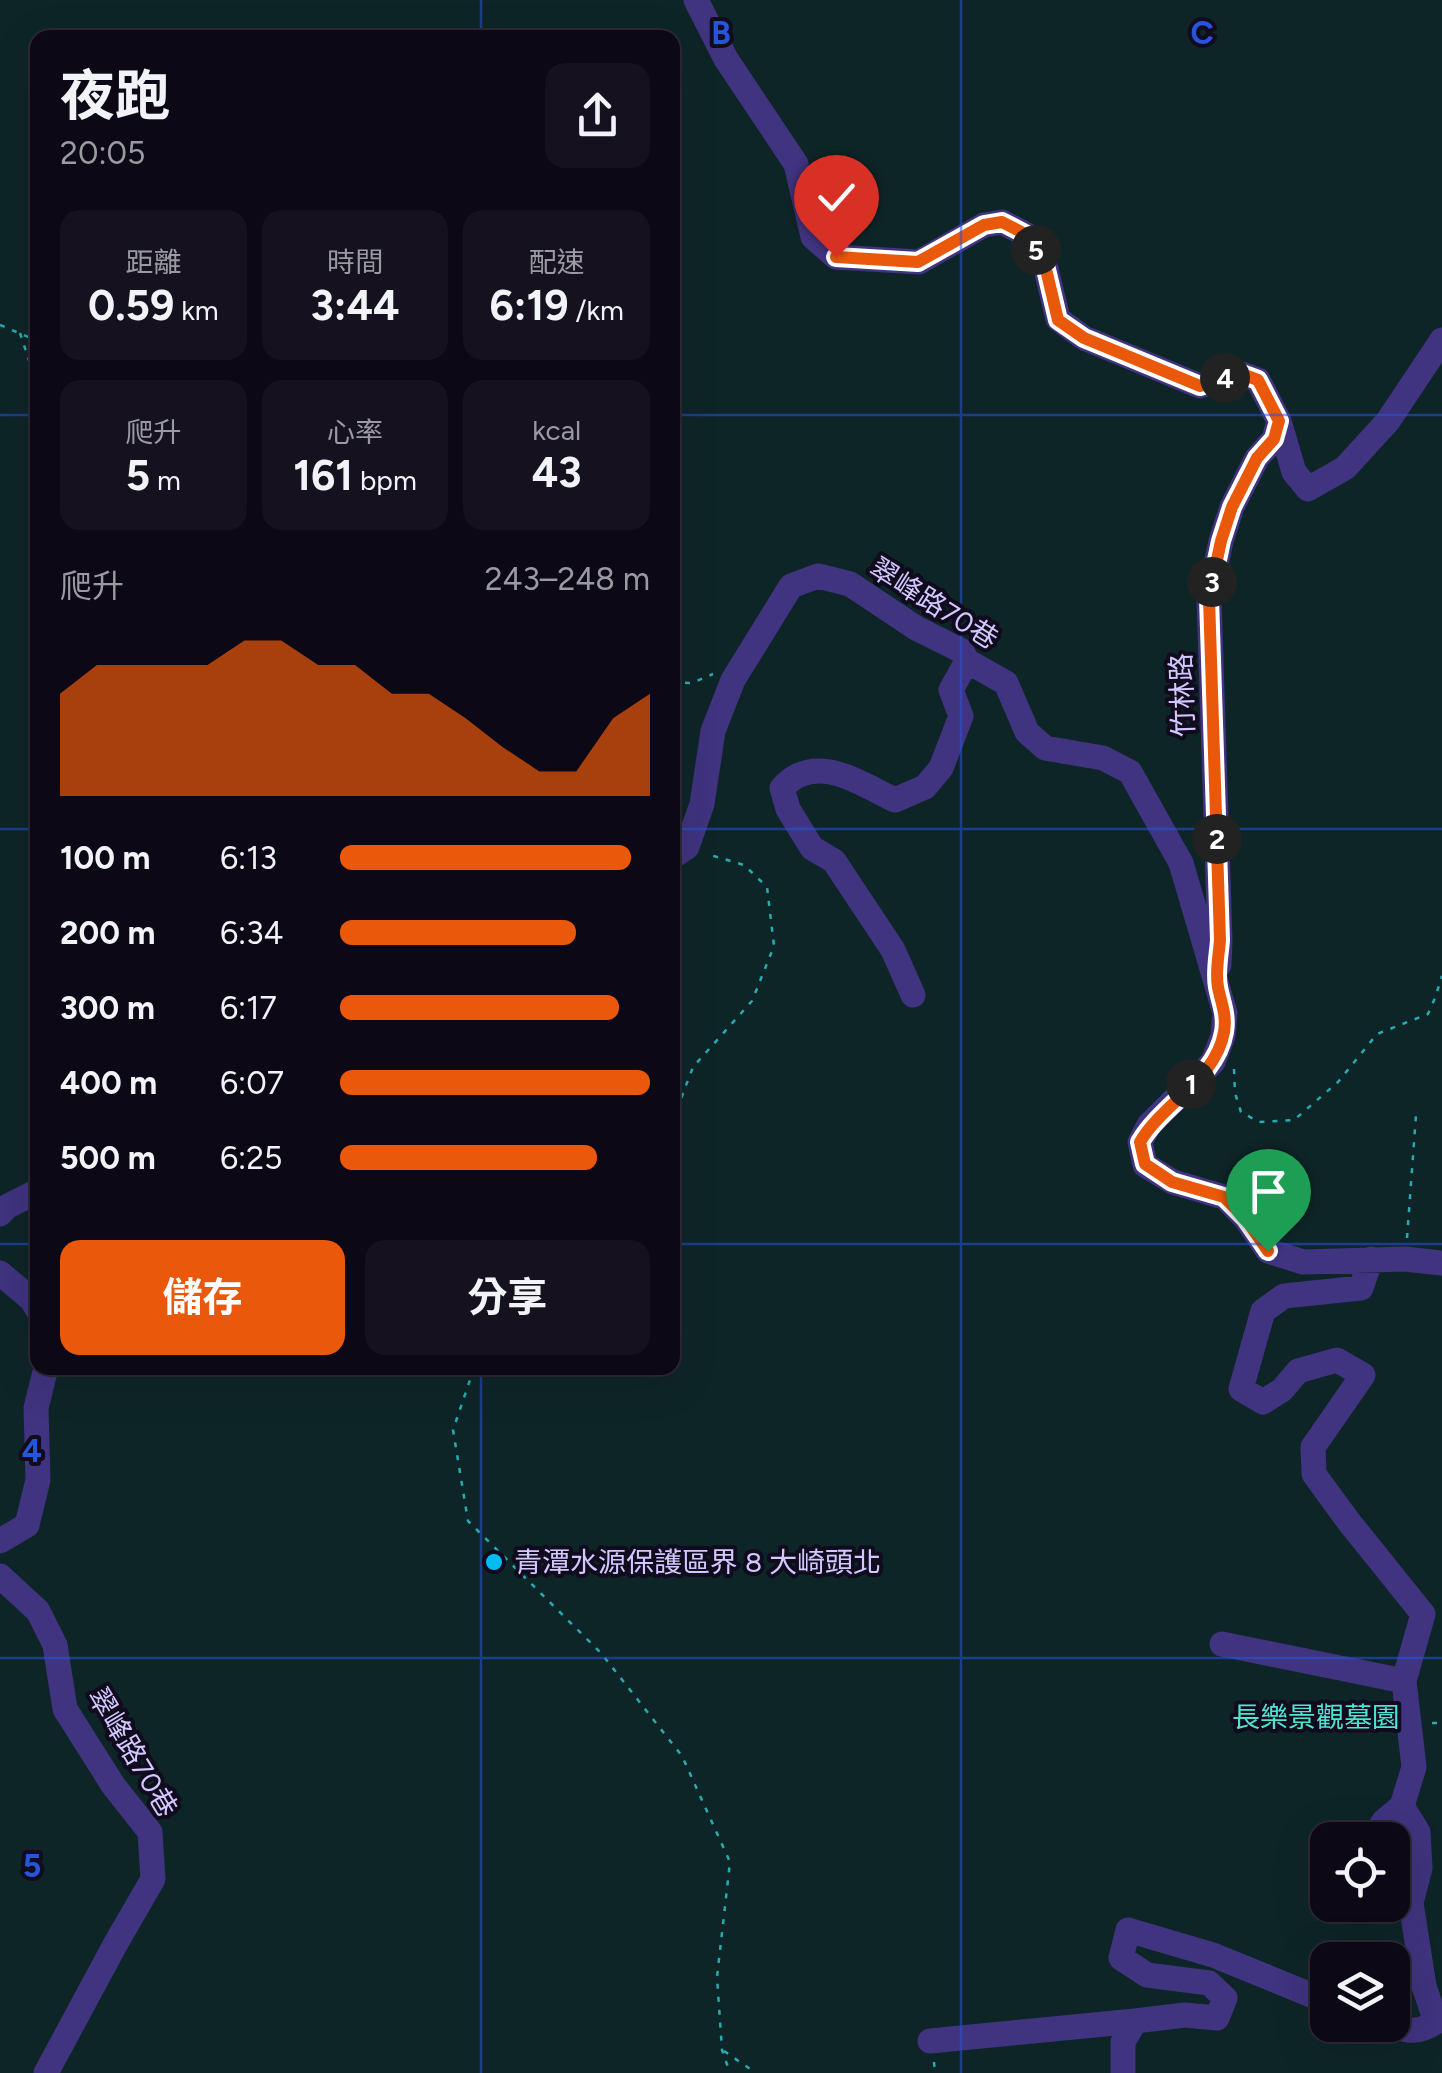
<!DOCTYPE html>
<html lang="zh-TW">
<head>
<meta charset="utf-8">
<style>
  body { margin:0; font-family:Figtree,"Noto Sans TC",sans-serif; background:#15111f; color:#f1f3f6; height:100vh; display:flex; flex-direction:column; font-size:38px; white-space:nowrap }
  * { box-sizing:border-box; margin:0 }
  p { font-size:32px; color:#9a9aa1 }
  .icon { flex:none; width:55px; height:55px; fill:none; stroke:currentColor; stroke-width:2; stroke-linecap:round; stroke-linejoin:round }
  .map { position:relative; flex:1; overflow:hidden }
  .side { position:absolute; left:30px; top:30px; width:650px; height:1345px; display:flex; flex-direction:column; background:#0c0816; border-radius:20px; box-shadow:0 10px 40px #0002,0 0 0 2px #2c2935 }
  .side>* { flex:none }
  .fabs { position:absolute; left:1310px; top:1822px; display:grid; gap:20px }
  .fabs a { display:grid; place-items:center; width:100px; height:100px; border-radius:20px; background:#0c0816; box-shadow:0 10px 40px #0002,0 0 0 2px #2c2935; font-size:50px }
  .pin { position:absolute; display:grid; place-items:center; width:85px; height:85px; color:#fff; margin:-102px -42px; border-radius:50% 50% 50% 0; rotate:-45deg; box-shadow:0 0 10px #0007 }
  .pin .icon { rotate:45deg }
  .km { position:absolute; width:50px; height:50px; margin:-25px; border-radius:50%; background:#222; color:#fff; font-size:28px; line-height:50px; text-align:center }
  .round { display:grid; place-items:center; flex:none; width:105px; height:105px; border-radius:20px; background:#15111f }
  .headline { display:flex; align-items:center; justify-content:space-between; height:170px; padding:0 30px }
  h1 { font-size:55px; font-weight:700; line-height:75px }
  .metrics { display:grid; grid-template-columns:repeat(3,1fr); gap:15px; height:170px; padding:10px 30px }
  .metrics div { display:grid; align-content:center; border-radius:20px; background:#15111f; text-align:center }
  .metrics b { font-size:42px; font-weight:700 }
  .metrics small { font-size:28px; font-weight:400 }
  .metrics p { font-size:28px }
  .chart { height:280px; padding:20px 30px }
  .chart p { display:flex; justify-content:space-between }
  .chart svg { width:100%; height:180px; margin-top:10px; fill:#ea580c; opacity:.7 }
  .action { display:flex; gap:20px; margin-top:auto; padding:20px 30px }
  .action a { flex:1; height:115px; border-radius:20px; background:#ea580c; color:#fff; font-size:40px; font-weight:700; line-height:115px; text-align:center }
  .action a+a { background:#15111f; color:#f1f3f6 }
  ul { padding:0 30px; list-style:none; font-size:32px }
  li { display:grid; grid-template-columns:160px 120px 1fr; align-items:center; height:75px }
  li i { height:25px; border-radius:12px; background:#ea580c }
  .map>svg:first-child { display:block }
</style>
</head>
<body>
<div class="map">
<svg width="1442" height="2073" viewBox="0 0 1442 2073">
  <rect width="100%" height="100%" fill="#100b1d"/>
  <path fill="#0e2528" fill-rule="evenodd" d="M 0,0 L 1442,0 L 1442,2073 L 0,2073 ZM 38,38 L 672,38 L 672,1368 L 38,1368 ZM 1328,1840 L 1392,1840 L 1392,1905 L 1328,1905 ZM 1328,1960 L 1392,1960 L 1392,2025 L 1328,2025 Z"/>
  <g fill="none" stroke-linecap="round" stroke-linejoin="round">
    <path stroke="#28aab3" stroke-width="2.5" stroke-dasharray="5 8" stroke-linecap="butt" d="M 0,325 L 38,341
      M 20,333 L 38,388
      M 672,682 L 692,683 L 713,674
      M 1234,1069 L 1235,1093 L 1241,1112 L 1259,1122 L 1294,1120 L 1338,1082 L 1377,1034 L 1428,1014 L 1435,998 L 1442,976
      M 672,1122 L 693,1067 L 752,1001 L 774,946 L 767,887 L 744,865 L 707,854
      M 1407,1238 L 1416,1115
      M 474,1368 L 453,1430 L 468,1521 L 601,1653 L 682,1756 L 730,1862 L 717,1977 L 722,2050 L 730,2073
      M 1432,1723 L 1442,1723
      M 724,2051 L 756,2073
      M 934,2062 L 935,2073"/>
    <path stroke="#40337f" stroke-width="25" d="M 696,0 L 726,59 L 796,164 L 813,237 L 836,257 L 919,262 L 984,225 L 1002,222 L 1027,235 L 1045,265 L 1058,319 L 1084,338 L 1200,386 L 1239,373 L 1258,380 L 1279,421 L 1294,472 L 1308,489 L 1345,468 L 1388,421 L 1442,340
      M 672,857 L 687,847 L 702,804 L 713,731 L 733,680 L 791,586 L 818,576 L 850,584 L 916,628 L 962,651 L 967,661 L 1006,683 L 1027,732 L 1045,748 L 1103,758 L 1130,772 L 1181,863 L 1225,1013 L 1223,1036 L 1213,1062 L 1149,1125 L 1140,1142 L 1145,1165 L 1173,1182 L 1224,1197 L 1246,1219 L 1268,1251 L 1303,1262 L 1405,1259 L 1442,1263
      M 1219,965 L 1220,940 L 1209,599 L 1221,541 L 1232,507 L 1257,458 L 1274,439 L 1279,421
      M 913,995 L 893,950 L 834,861 L 812,848 L 788,809 L 782,788 C 815,751 859,783 895,800 L 925,787 L 941,768 L 961,716 L 951,690 L 967,661
      M 0,1214 L 8,1206 L 38,1191
      M 1371,1259 L 1361,1288 L 1284,1296 L 1263,1311 L 1241,1389 L 1263,1402 L 1282,1390 L 1298,1371 L 1337,1360 L 1363,1375 L 1313,1447 L 1314,1474 L 1349,1522 L 1423,1614 L 1404,1681 L 1414,1767 L 1402,1806 L 1384,1821 L 1372,1840
      M 0,1273 L 32,1300 L 38,1310
      M 0,1541 L 27,1525 L 38,1480 L 36,1408 L 46,1368
      M 0,1576 L 38,1611 L 55,1645 L 65,1709 L 113,1785 L 150,1832 L 153,1879 L 116,1943 L 46,2073
      M 1222,1644 L 1404,1681
      M 1402,1806 L 1418,1832 L 1420,1868 L 1411,1903
      M 1390,2025 C 1408,2032 1419,2033 1436,2022 L 1424,1986 L 1411,1903 L 1392,1883
      M 930,2041 L 1135,2021
      M 1123,2073 L 1123,2042 L 1135,2021 L 1185,2015 L 1217,2018 L 1225,1998 L 1209,1983 L 1147,1975 L 1121,1958 L 1128,1930 L 1213,1955 L 1328,2002"/>
  </g>
  <g fill="none" stroke-linecap="round" stroke-linejoin="round">
    <defs>
      <path id="route" d="M 836,257 L 918,262 L 984,225 L 1002,222 L 1027,235 L 1045,265 L 1058,320 L 1084,338 L 1200,386 L 1239,373 L 1258,380 L 1279,421 L 1274,439 L 1257,458 L 1232,507 L 1221,541 L 1209,598 L 1220,940 C 1219,955 1215,972 1218,987 C 1221,1003 1227,1015 1224,1032 C 1216,1079 1163,1103 1140,1142 L 1145,1164 L 1172,1182 L 1224,1197 L 1246,1219 L 1268,1251"/>
    </defs>
    <use href="#route" stroke="#fff" stroke-width="20"/>
    <use href="#route" stroke="#ea580c" stroke-width="12"/>
  </g>
  <path fill="none" stroke="#2654da" stroke-width="2.5" stroke-opacity="0.55" d="M 481,0 L 481,38M 961,0 L 961,2073M 0,415 L 38,415M 672,415 L 1442,415M 0,829 L 38,829M 672,829 L 1442,829M 0,1244 L 38,1244M 672,1244 L 1442,1244M 481,1368 L 481,2073M 0,1658 L 1442,1658"/>
  <circle fill="#00bcf2" stroke="#100b1d" stroke-width="4" cx="494" cy="1562" r="10"/>
  <g text-anchor="middle" dominant-baseline="central" stroke-width="8" stroke-linejoin="round" paint-order="stroke">
    <g font-size="28" fill="#d4c7ff" stroke="#100b1d">
      <text transform="translate(934 603) rotate(32)">翠峰路70巷</text>
      <text transform="translate(1182 695) rotate(-92)">竹林路</text>
      <text transform="translate(133 1752) rotate(59)">翠峰路70巷</text>
    </g>
    <g font-size="28" fill="#d4c7ff" stroke="#100b1d" text-anchor="start">
      <text x="514" y="1562">青潭水源保護區界 8 大崎頭北</text>
    </g>
    <g font-size="28" fill="#4fe3d1" stroke="#100b1d">
      <text x="1316" y="1717">長樂景觀墓園</text>
    </g>
  </g>
  <g font-size="32" text-anchor="middle" font-weight="bold" fill="#2654da" stroke="#100b1d" stroke-width="8" stroke-linejoin="round" paint-order="stroke">
    <text x="721" y="44">B</text>
    <text x="1202" y="44">C</text>
    <text x="32" y="1462">4</text>
    <text x="32" y="1877">5</text>
  </g>
</svg>
<div class="fabs">
<a><svg class="icon" aria-label="locate" viewBox="0 0 24 24"><circle cx="12" cy="12" r="6"/><path d="M12 2v4M12 18v4M2 12h4M18 12h4"/></svg></a>
<a><svg class="icon" aria-label="layers" viewBox="0 0 24 24"><path d="M12 4l9 5-9 5-9-5zM3 14l9 5 9-5"/></svg></a>
</div>
<div class="pin" style="left:1268px;top:1251px;background:#1e9e55"><svg class="icon" aria-label="arrive" viewBox="0 0 24 24"><path d="M6 21V4h12l-3 4 3 4H6"/></svg></div>
<div class="pin" style="left:836px;top:257px;background:#d93025"><svg class="icon" aria-label="check" viewBox="0 0 24 24"><path d="M5 12l5 5 9-10"/></svg></div>
<b class="km" style="left:1191px;top:1084px">1</b>
<b class="km" style="left:1217px;top:839px">2</b>
<b class="km" style="left:1212px;top:582px">3</b>
<b class="km" style="left:1225px;top:378px">4</b>
<b class="km" style="left:1036px;top:250px">5</b>
<section class="side">
<div class="headline"><div><h1>夜跑</h1><p>20:05</p></div><a class="round"><svg class="icon" aria-label="share" viewBox="0 0 24 24"><path d="M12 15V3M7 8l5-5 5 5M5 13v7h14v-7"/></svg></a></div>
<div class="metrics">
<div><p>距離</p><b>0.59<small> km</small></b></div>
<div><p>時間</p><b>3:44</b></div>
<div><p>配速</p><b>6:19<small> /km</small></b></div>
</div>
<div class="metrics">
<div><p>爬升</p><b>5<small> m</small></b></div>
<div><p>心率</p><b>161<small> bpm</small></b></div>
<div><p>kcal</p><b>43</b></div>
</div>
<div class="chart"><p><span>爬升</span>243–248 m</p>
<svg viewBox="0 0 160 44" preserveAspectRatio="none"><path d="M0 44V19L10 12L20 12L30 12L40 12L50 6L60 6L70 12L80 12L90 19L100 19L110 25L120 32L130 38L140 38L150 25L160 19V44z"/></svg>
</div>
<ul>
<li><b>100 m</b>6:13<i style="width:94%"></i></li>
<li><b>200 m</b>6:34<i style="width:76%"></i></li>
<li><b>300 m</b>6:17<i style="width:90%"></i></li>
<li><b>400 m</b>6:07<i style="width:100%"></i></li>
<li><b>500 m</b>6:25<i style="width:83%"></i></li>
</ul>
<div class="action"><a>儲存</a><a>分享</a></div>
</section>
</div>
</body>
</html>
